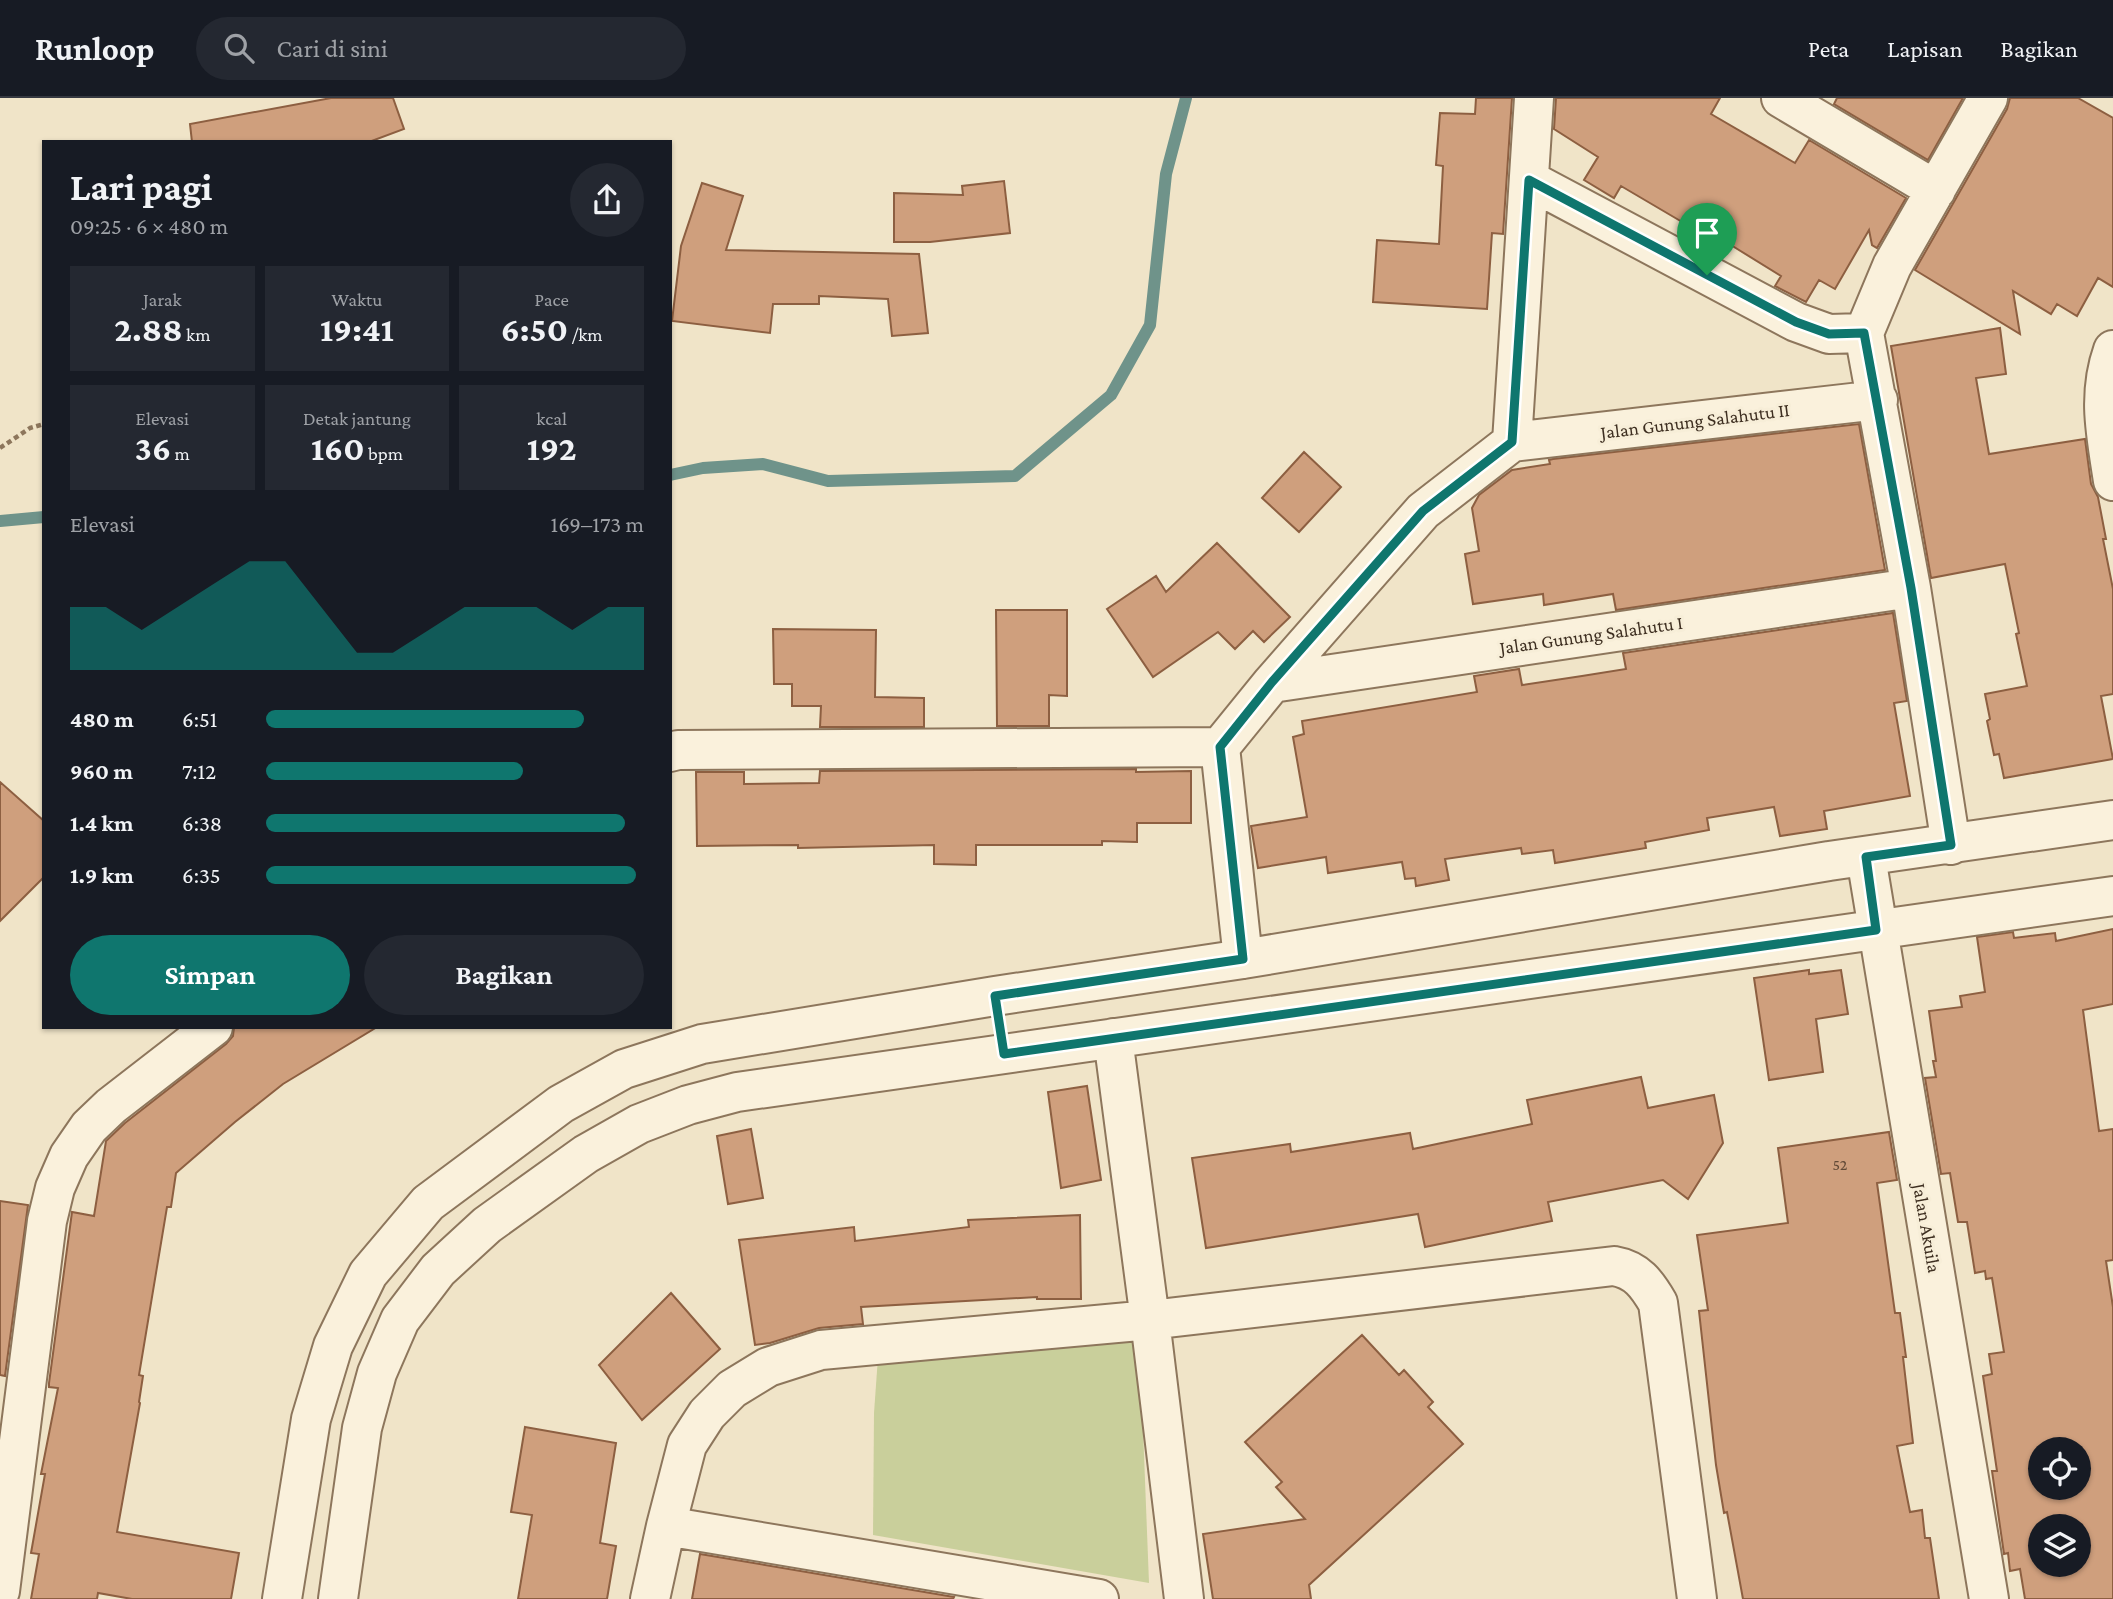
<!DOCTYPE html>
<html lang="id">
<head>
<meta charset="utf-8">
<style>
  body { margin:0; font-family:"Crimson Pro",serif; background:#242831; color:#f1f3f6; height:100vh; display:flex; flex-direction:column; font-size:26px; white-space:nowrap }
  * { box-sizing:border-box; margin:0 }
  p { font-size:23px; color:#9ea1a6 }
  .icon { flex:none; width:38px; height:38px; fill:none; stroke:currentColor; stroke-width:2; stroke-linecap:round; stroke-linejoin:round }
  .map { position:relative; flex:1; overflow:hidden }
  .side { position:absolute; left:42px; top:42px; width:630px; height:889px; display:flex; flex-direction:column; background:#171b24; border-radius:0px; box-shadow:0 2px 5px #0004 }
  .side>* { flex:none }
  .tools { position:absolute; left:2028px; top:1339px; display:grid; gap:14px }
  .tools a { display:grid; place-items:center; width:63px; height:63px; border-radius:50%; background:#171b24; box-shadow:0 2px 5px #0004; font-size:35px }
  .pin { position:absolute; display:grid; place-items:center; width:60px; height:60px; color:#fff; margin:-72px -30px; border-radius:50% 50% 50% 0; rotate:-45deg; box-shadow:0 0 7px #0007 }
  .pin .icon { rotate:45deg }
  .round { display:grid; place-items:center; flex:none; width:74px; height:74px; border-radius:37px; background:#242831 }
  .overview { display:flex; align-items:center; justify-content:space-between; height:119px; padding:0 28px }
  h1 { font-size:38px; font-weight:700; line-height:52px }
  .stats { display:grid; grid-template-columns:repeat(3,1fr); gap:10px; height:119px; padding:7px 28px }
  .stats div { display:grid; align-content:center; border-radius:0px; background:#242831; text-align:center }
  .stats b { font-size:35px; font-weight:700 }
  .stats small { font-size:19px; font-weight:400 }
  .stats p { font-size:19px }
  .chart { height:196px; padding:14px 28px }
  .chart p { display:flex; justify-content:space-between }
  .chart svg { width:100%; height:126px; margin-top:7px; fill:#0f766e; opacity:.7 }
  .primary-button { display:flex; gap:14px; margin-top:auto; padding:14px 28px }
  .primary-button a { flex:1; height:80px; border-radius:42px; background:#0f766e; color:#fff; font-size:28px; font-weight:700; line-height:80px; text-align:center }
  .primary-button a+a { background:#242831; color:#f1f3f6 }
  ul { padding:0 28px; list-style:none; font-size:23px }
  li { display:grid; grid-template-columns:112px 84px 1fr; align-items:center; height:52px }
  li i { height:18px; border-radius:9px; background:#0f766e }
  header { display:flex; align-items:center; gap:42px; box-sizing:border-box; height:98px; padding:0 35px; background:#171b24; border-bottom:2px solid #363941 }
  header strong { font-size:33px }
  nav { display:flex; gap:38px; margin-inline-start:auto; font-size:24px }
  .search { width:490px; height:63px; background:#242831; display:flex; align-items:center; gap:18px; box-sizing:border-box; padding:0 24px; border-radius:38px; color:#9ea1a6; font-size:26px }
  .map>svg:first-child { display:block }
</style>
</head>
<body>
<header>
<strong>Runloop</strong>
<div class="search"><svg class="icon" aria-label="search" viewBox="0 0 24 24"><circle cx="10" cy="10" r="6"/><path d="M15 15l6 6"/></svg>Cari di sini</div>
<nav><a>Peta</a><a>Lapisan</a><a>Bagikan</a></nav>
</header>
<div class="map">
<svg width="2113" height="1501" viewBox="0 0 2113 1501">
  <rect width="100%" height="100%" fill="#f0e4c8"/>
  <path fill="#c9cf9b" d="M 1139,1228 L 1149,1485 L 873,1437 L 874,1315 L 878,1259 Z"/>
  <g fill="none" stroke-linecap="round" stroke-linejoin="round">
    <path stroke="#6f938a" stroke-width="12" d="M 670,377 L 703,370 L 763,366 L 828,383 L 1015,378 L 1111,297 L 1150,227 L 1166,76 L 1186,0
      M 0,423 L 44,419"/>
  </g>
  <path fill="#cf9f7d" stroke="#8d5f41" stroke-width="2" fill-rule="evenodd" d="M 331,0 L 393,0 L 404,31 L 369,44 L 192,44 L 190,26 Z
    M 1476,0 L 1512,0 L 1503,136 L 1492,135 L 1487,211 L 1373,204 L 1377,142 L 1439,146 L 1443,68 L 1436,67 L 1440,15 L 1475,16 Z
    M 1556,0 L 1720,0 L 1711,16 L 1795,65 L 1809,42 L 1906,100 L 1877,150 L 1872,147 L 1869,132 L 1835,191 L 1819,182 L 1806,204 L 1775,188 L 1781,178 L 1726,144 L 1723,148 L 1621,88 L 1614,100 L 1584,82 L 1598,59 L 1554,31 Z
    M 1837,0 L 1963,0 L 1928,62 L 1834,6 Z
    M 2010,0 L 2078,0 L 2113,20 L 2113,189 L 2098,180 L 2077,218 L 2057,206 L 2051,216 L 2013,193 L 2020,236 L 1915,172 L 2007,11 Z
    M 1004,83 L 1010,135 L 930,144 L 894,144 L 894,95 L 963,97 L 962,88 Z
    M 702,85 L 743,98 L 726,152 L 919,156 L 928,235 L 892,238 L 888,201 L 819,198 L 819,206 L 773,206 L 770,235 L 672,223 L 681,148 Z
    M 2000,230 L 2006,276 L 1976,280 L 1989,356 L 2085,341 L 2091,386 L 2098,399 L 2106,441 L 2103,441 L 2113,491 L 2113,596 L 2101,598 L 2113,661 L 2004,680 L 1999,656 L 1994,657 L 1987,623 L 1990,621 L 1985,596 L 2027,588 L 2016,536 L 2019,535 L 2005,466 L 1931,480 L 1891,248 Z
    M 1859,326 L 1885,472 L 1616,512 L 1613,496 L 1544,507 L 1543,496 L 1473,506 L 1465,456 L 1479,453 L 1472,410 L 1479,397 L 1512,372 L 1550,366 L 1549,362 L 1553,361 Z
    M 1304,354 L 1341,389 L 1299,434 L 1262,400 Z
    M 1217,445 L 1290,519 L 1264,544 L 1253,533 L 1235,551 L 1218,534 L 1153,579 L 1107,511 L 1156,478 L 1166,494 Z
    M 996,512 L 1067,512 L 1067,598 L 1049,597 L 1049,628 L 997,628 Z
    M 1893,515 L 1907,603 L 1894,605 L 1910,698 L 1824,713 L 1827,731 L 1780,738 L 1774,709 L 1707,720 L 1709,732 L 1645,744 L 1646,750 L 1555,765 L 1553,752 L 1522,756 L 1521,750 L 1445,761 L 1449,782 L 1416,788 L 1415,780 L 1405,781 L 1402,764 L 1328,775 L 1326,759 L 1258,770 L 1251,728 L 1307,719 L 1293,639 L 1304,636 L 1302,623 L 1477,594 L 1474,578 L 1519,571 L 1522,587 L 1582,578 L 1626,571 L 1623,555 Z
    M 773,531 L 876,532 L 875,599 L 924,600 L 924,629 L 820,629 L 821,608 L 792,608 L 792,586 L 774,586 Z
    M 1136,671 L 1136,674 L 1191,673 L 1191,725 L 1137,725 L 1137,744 L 1102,743 L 1102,747 L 976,747 L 976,767 L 934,766 L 934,747 L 798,750 L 798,747 L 697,748 L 696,674 L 744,674 L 744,686 L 819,685 L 820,673 Z
    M 0,684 L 44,723 L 44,779 L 0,823 Z
    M 2113,831 L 2113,906 L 2083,912 L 2099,1033 L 2113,1031 L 2113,1162 L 2106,1163 L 2113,1209 L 2113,1501 L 2025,1501 L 2020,1471 L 2010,1473 L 2008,1455 L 2004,1456 L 1992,1373 L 1997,1373 L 1983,1278 L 1992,1276 L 1989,1256 L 2004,1254 L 1992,1180 L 1986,1181 L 1985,1173 L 1975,1175 L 1967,1124 L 1958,1124 L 1950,1075 L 1941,1076 L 1925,980 L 1936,979 L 1933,963 L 1936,963 L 1929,913 L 1962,909 L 1960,898 L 1985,894 L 1977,839 L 2013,834 L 2014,840 L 2055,835 L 2056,843 ZM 2040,1351 L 2079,1351 L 2079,1390 L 2040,1390 ZM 2040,1428 L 2079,1428 L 2079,1466 L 2040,1466 Z
    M 1809,872 L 1809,876 L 1841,872 L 1848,916 L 1816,921 L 1823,974 L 1769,982 L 1754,880 Z
    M 234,929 L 377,929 L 283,986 L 235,1024 L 176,1075 L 171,1109 L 167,1109 L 139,1277 L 143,1278 L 139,1304 L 140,1305 L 117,1434 L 239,1455 L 231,1501 L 132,1501 L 98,1495 L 97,1501 L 31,1501 L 39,1456 L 31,1455 L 45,1376 L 41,1376 L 58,1290 L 49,1289 L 49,1285 L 72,1114 L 94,1118 L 106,1043 L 125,1025 L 226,946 L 233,938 Z
    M 1641,979 L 1648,1010 L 1714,997 L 1723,1045 L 1688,1101 L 1663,1082 L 1548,1104 L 1552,1123 L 1425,1149 L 1418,1116 L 1206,1150 L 1192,1060 L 1290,1046 L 1291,1054 L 1410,1035 L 1413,1051 L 1532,1026 L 1527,1002 Z
    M 1087,988 L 1101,1082 L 1061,1090 L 1048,994 Z
    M 751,1031 L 763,1100 L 728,1106 L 717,1038 Z
    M 1889,1034 L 1897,1082 L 1877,1085 L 1895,1215 L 1900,1215 L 1906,1259 L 1903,1259 L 1913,1345 L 1897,1348 L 1910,1414 L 1922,1412 L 1925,1440 L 1930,1440 L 1939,1501 L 1743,1501 L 1727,1414 L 1724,1415 L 1716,1367 L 1699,1213 L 1708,1212 L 1697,1137 L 1788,1125 L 1778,1050 Z
    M 0,1103 L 28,1107 L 5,1278 L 0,1277 Z
    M 1080,1117 L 1081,1201 L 1037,1201 L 1037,1199 L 861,1209 L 863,1226 L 819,1230 L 770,1245 L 755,1247 L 739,1142 L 854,1129 L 855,1143 L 969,1129 L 968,1122 Z
    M 671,1195 L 720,1251 L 642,1322 L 599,1267 Z
    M 1362,1237 L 1399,1277 L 1404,1272 L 1433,1304 L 1428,1309 L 1463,1346 L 1309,1487 L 1311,1501 L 1213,1501 L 1203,1436 L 1305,1421 L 1276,1389 L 1282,1384 L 1245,1344 Z
    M 525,1329 L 616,1345 L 600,1445 L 616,1448 L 607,1501 L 518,1501 L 532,1417 L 511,1414 Z
    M 700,1456 L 954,1499 L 953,1501 L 692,1501 Z"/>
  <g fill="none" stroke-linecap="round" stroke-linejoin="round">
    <defs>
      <path id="street" d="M 1781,0 L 1936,92
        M 1529,82 L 1796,224 L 1829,236 L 1864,235
        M 2113,252 C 2097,297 2106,337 2113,383
        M 1512,344 L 1878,302
        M 1272,585 L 1911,490
        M 1220,649 L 1243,861
        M 670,654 L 678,652 L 1220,649 L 1272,585 L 1423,413 L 1512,344 L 1534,0
        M 1951,747 L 1911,490 L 1864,235 L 1892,168 L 1988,0
        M 1866,759 L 1989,1501
        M 0,1493 L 47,1123 L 55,1090 L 69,1058 L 89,1029 L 111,1008 L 213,929
        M 282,1501 L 311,1321 L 333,1248 L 368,1176 L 428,1105 L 561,1006 L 624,971 L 702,946 L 995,898 L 1243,861 L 1829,763 L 2113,722
        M 338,1501 L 362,1330 L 377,1275 L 400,1222 L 438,1172 L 487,1127 L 586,1056 L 639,1026 L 688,1007 L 737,994 L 2113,798
        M 650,1501 L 666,1428
        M 1099,1501 L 666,1428 L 687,1347 L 707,1316 L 732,1291 L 768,1269 L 821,1252 L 1150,1222 L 1113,940
        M 1184,1501 L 1150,1222 L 1614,1168 C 1637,1172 1647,1186 1658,1205 L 1697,1501"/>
    </defs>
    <use href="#street" stroke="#8d765c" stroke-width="42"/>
    <path stroke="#8d765c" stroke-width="4.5" stroke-dasharray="5 3.5" stroke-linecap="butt" d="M 0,350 L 30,330 L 44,326"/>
    <use href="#street" stroke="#faf1dc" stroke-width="38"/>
  </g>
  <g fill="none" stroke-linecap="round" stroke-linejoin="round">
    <defs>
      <path id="route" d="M 1529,82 L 1796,224 L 1829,236 L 1864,235 L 1911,490 L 1951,747 L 1866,759 L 1876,832 L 1004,956 L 995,898 L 1243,861 L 1220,649 L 1272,584 L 1423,413 L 1512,344 Z"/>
    </defs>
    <use href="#route" stroke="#fff" stroke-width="14"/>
    <use href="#route" stroke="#0f766e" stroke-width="9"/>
  </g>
  <g text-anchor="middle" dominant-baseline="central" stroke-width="6" stroke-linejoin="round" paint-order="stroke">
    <g font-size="16" fill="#624a37">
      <text x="1840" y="1066">52</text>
    </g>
    <g font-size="19" fill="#3d2e20" stroke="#f7eed8">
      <text transform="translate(1695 323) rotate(-7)">Jalan Gunung Salahutu II</text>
      <text transform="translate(1591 537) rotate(-8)">Jalan Gunung Salahutu I</text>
      <text transform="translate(1927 1130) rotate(80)">Jalan Akuila</text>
    </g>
  </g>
</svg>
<div class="tools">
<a><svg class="icon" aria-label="locate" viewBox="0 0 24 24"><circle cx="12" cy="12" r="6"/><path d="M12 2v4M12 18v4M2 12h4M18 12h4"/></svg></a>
<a><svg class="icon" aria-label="layers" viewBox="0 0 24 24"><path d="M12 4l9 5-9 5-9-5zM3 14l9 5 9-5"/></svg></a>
</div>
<div class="pin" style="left:1707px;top:177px;background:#1e9e55"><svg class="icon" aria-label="arrive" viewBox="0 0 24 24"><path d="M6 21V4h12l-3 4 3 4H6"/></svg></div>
<section class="side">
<div class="overview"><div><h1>Lari pagi</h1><p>09:25 · 6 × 480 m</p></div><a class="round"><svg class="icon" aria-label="share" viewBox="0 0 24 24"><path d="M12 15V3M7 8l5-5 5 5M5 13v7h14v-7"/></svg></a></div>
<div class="stats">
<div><p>Jarak</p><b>2.88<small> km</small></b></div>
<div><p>Waktu</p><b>19:41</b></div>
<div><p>Pace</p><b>6:50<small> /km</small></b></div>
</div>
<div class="stats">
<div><p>Elevasi</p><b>36<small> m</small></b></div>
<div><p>Detak jantung</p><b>160<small> bpm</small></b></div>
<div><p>kcal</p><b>192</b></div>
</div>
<div class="chart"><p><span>Elevasi</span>169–173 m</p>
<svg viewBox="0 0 160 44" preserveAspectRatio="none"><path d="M0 44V22L10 22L20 30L30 22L40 14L50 6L60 6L70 22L80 38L90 38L100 30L110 22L120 22L130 22L140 30L150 22L160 22V44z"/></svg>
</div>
<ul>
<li><b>480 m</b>6:51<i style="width:84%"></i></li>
<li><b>960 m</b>7:12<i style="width:68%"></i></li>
<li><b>1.4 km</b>6:38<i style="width:95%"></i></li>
<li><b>1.9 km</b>6:35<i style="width:98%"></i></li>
</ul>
<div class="primary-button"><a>Simpan</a><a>Bagikan</a></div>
</section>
</div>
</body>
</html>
